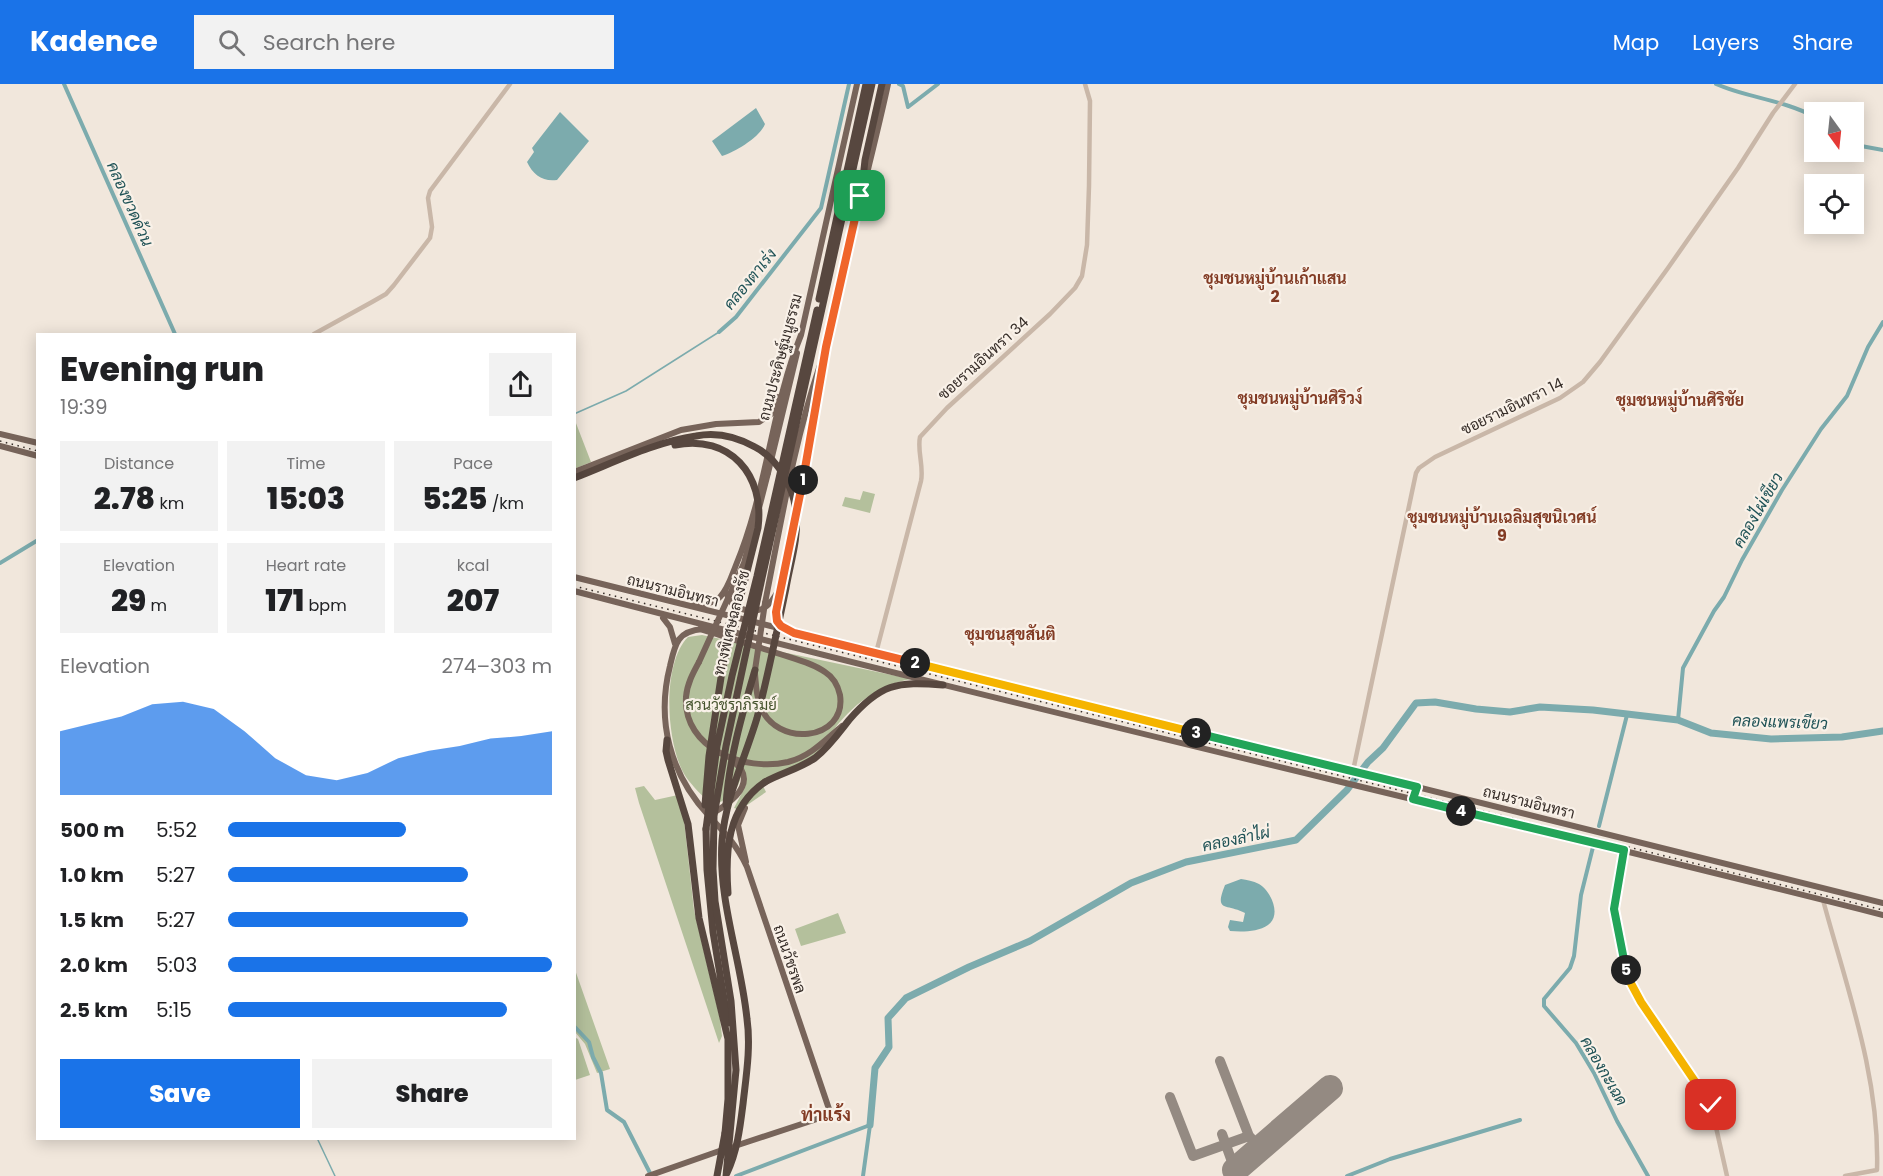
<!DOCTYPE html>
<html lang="en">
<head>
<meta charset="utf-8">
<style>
  body { margin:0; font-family:Poppins,Sarabun,sans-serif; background:#f2f2f2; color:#202124; height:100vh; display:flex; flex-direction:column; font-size:22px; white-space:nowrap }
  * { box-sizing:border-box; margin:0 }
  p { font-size:20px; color:#757577 }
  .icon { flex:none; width:33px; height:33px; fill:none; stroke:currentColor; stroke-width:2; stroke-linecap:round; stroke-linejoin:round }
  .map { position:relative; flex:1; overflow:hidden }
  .details { position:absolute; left:36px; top:249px; width:540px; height:807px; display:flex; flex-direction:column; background:#fff; border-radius:0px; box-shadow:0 3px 15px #0003 }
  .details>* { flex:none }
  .needle { width:39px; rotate:165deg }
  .controls { position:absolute; left:1804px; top:18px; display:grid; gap:12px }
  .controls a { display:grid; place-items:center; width:60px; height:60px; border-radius:0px; background:#fff; box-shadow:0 3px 15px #0003; font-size:30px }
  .pin { position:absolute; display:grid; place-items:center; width:51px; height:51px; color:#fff; margin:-26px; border-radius:12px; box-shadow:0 3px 9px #0006 }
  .km { position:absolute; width:30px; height:30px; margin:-15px; border-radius:50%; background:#222; color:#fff; font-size:16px; line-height:30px; text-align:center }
  .round { display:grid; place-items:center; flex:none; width:63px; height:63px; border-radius:0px; background:#f2f2f2 }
  .summary { display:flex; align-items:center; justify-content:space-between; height:102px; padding:0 24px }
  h1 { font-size:33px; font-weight:800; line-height:45px }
  .metrics { display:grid; grid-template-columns:repeat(3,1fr); gap:9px; height:102px; padding:6px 24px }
  .metrics div { display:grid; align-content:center; border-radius:0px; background:#f2f2f2; text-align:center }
  .metrics b { font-size:30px; font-weight:800 }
  .metrics small { font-size:16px; font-weight:400 }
  .metrics p { font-size:16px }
  .chart { height:168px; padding:12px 24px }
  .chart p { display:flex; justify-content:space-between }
  .chart svg { width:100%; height:108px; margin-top:6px; fill:#1a73e8; opacity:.7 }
  .button { display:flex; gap:12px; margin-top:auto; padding:12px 24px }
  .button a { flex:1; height:69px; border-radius:0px; background:#1a73e8; color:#fff; font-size:24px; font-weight:800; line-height:69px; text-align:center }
  .button a+a { background:#f2f2f2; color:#202124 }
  ul { padding:0 24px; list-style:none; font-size:20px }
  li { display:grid; grid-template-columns:96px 72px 1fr; align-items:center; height:45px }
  li i { height:15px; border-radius:8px; background:#1a73e8 }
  header { display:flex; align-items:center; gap:36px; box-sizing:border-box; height:84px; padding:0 30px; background:#1a73e8; color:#fff }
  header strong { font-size:28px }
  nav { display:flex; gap:33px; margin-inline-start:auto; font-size:21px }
  .search { width:420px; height:54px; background:#f2f2f2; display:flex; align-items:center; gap:15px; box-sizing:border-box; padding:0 21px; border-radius:0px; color:#757577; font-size:22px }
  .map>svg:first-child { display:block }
</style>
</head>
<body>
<header>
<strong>Kadence</strong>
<div class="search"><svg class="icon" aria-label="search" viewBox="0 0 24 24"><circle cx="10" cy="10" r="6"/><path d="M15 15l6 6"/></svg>Search here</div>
<nav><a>Map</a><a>Layers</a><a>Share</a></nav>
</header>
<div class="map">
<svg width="1883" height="1092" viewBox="0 0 1883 1092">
  <rect width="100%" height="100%" fill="#f1e7dc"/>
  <path fill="#b4c09c" d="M 574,334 L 591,378 L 574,385 Z
    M 863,407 L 875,410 L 870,429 L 842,422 L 845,413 L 860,416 Z
    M 702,551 L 911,595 C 879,600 851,622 832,648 C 826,655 822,665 815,671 C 801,684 778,690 761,698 L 766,708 L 740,726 L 734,724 L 746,701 L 741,692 C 738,709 727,714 714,722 L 711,721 C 703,712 693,703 686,693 C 666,663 661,580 688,553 Z
    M 644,702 L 655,716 L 678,711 L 683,727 L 694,826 L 720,935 L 722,952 L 719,959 L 639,719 L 635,704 Z
    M 838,829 L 846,849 L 801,862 L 795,845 Z
    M 574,883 L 610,985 L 597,989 L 585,960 L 575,948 Z
    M 574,953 L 578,955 L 590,991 L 575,996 Z"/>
  <path fill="#7cabad" d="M 756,24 L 765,40 C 760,53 735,68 722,72 L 712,57 Z
    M 560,28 L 589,57 L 557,96 C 543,98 533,91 527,78 L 534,68 L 532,64 Z
    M 1241,795 C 1247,796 1253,797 1259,800 C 1271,807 1282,831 1268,841 C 1258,848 1242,848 1230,847 L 1228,843 L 1230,836 L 1243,838 L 1245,829 C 1226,819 1214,829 1225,801 Z"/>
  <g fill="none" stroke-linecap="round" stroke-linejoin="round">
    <path stroke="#7cabad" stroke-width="1.5" d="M 574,330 L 626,307 L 719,248
      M 317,1054 L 335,1092"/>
    <path stroke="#7cabad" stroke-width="4" d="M 64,0 L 175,250
      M 899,0 L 903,2 L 908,23 L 938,0
      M 1716,0 C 1748,14 1784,16 1815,33
      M 1854,58 L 1861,62 L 1883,66
      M 719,248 L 736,233 L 821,124 L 849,0
      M 0,479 L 38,456
      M 1678,636 L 1683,584 L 1714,527 L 1724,513 L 1742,476 L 1782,406 L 1821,345 L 1847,312 L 1868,263 L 1883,238
      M 1599,742 L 1627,631
      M 1593,763 L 1581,811 L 1574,872 L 1570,884 L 1544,915 L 1544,922 L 1576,959 L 1594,989 L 1617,1037 L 1648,1092
      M 574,942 L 589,958 L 593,973 L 601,989 L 607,1026 L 624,1038 L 651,1091
      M 736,1092 L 870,1041 L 863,1092
      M 1347,1092 L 1390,1075 L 1520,1036"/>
    <path stroke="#7cabad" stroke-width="7" d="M 870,1041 L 875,984 L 889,963 L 888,934 L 906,914 L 969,883 L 1030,857 L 1131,799 L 1186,778 L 1296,756 L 1347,706 L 1368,678 L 1383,664 L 1416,619 L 1435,618 L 1476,625 L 1510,628 L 1540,623 L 1593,626 L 1678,636 L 1711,649 L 1771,655 L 1842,653 L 1883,647"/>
    <path stroke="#948a82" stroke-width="10" d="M 1170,1013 L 1193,1072 L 1249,1052 L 1220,977
      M 1222,1050 L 1235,1086
      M 1249,1052 L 1260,1064"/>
    <path stroke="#948a82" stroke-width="26" d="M 1235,1086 L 1330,1004"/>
    <path stroke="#c9b7a8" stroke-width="4.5" d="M 314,250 L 372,218 L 386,210 L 394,201 L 430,154 L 432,143 L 428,114 L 430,107 L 510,0
      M 876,569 L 921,397 C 924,382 917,367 920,353 L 947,324 L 1050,230 L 1075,204 L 1082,192 L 1087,161 L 1089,102 L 1090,17 L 1085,0
      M 1353,687 L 1416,389 L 1419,384 L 1435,373 L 1560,314 L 1583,298 L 1600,278 L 1668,184 L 1738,84 L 1773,29 L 1795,0
      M 1624,766 L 1614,825 L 1627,892 L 1641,918 L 1711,1021 L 1727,1092
      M 1823,816 C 1847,905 1880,993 1877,1086 L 1845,1092"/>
    <path stroke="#77645a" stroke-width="6" d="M 0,350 L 38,359
      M 0,362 L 38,372
      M 574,388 L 681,346 L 716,340 L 759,338 L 771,330 L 778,313
      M 768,389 L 797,269
      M 797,427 C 807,372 815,316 826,262 C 844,174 869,88 888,0
      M 574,493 L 1883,819
      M 574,507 C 1009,621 1447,721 1883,831
      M 727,510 C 730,524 749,530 762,525 C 770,521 774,514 778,507
      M 765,519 C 781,439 794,358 820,281
      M 694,521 C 703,520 713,520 720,513 C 728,505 732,491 736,481 C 767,407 771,325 801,251 L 857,0
      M 663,534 L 670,543 L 675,560
      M 778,539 L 777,522 L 794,440
      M 700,545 C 725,552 750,561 774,568 C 791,574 811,578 825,588 C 833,593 838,602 840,611 C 847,657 775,665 760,621 C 756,611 756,600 755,590
      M 703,545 C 677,547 675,560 670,582 C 656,637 670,690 709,732 C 725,749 736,760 747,783 L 829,1025 L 826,1032 L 735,1062
      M 699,578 C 693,589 687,600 686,613 C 683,665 745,688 788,678 C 811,672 825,656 842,642
      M 745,724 L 738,741 L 746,778
      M 712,730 C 725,722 753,705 741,685 C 738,682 734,678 731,675
      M 648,1092 L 725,1065"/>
    <path stroke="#57473f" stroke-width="7" d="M 862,104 L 865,76 L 882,0
      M 667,656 L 666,667 L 668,676 L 688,740 L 699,834 L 728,955
      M 765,698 C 781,689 799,685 815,674 C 829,663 838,650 849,636 C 880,600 897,597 943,601
      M 706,745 L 707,786 L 713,848 L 728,939
      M 725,1049 L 728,1015 L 728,953"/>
    <path stroke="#362d28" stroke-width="1.5" stroke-dasharray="1.5 4.5" stroke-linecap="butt" d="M 0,357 L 38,367
      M 574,502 L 1883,826"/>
    <path stroke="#77645a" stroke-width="6" d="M 759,424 L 768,389
      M 699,578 L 744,479 L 756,434
      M 755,586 L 765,519"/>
    <path stroke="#57473f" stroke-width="7" d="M 819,215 L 866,0
      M 675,361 C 730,350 765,391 758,444 L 722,587 L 709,672 L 705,721
      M 574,394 C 613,379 654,358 696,352 C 716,348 737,353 755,363 C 778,375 794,403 796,429 C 799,453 790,480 786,504 C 777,547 768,591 757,634 C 745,674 725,715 722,757 C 718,817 741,875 747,935 C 751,963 746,993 743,1020 C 740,1044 737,1068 727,1089
      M 726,721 C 729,675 742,631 755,586
      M 706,745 L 717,662 L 732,592 L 757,492 L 817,226
      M 728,809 C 725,767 727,724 765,698
      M 717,1092 L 725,1049
      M 726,1092 L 736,986 L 731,917 L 715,817 L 713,785 L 714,732 L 726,662 L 762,494 L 872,0"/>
  </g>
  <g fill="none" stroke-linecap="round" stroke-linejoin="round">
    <defs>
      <path id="split-1" d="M 803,396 L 826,263 L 860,112"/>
      <path id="split-2" d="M 803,396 L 776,528 L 777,537 L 781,542 L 794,549 L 915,579"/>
      <path id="split-3" d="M 915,579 L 1196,649"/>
      <path id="split-4" d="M 1196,649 L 1417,703 L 1413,715 L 1461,727"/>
      <path id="split-5" d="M 1461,727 L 1624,766 L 1614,825 L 1626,886"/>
      <path id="split-6" d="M 1626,886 L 1627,892 L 1641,918 L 1711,1021"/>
    </defs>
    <use href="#split-1" stroke="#fff" stroke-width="12"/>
    <use href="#split-2" stroke="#fff" stroke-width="12"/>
    <use href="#split-3" stroke="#fff" stroke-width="12"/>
    <use href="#split-4" stroke="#fff" stroke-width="12"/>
    <use href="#split-5" stroke="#fff" stroke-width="12"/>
    <use href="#split-6" stroke="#fff" stroke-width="12"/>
    <use href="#split-1" stroke="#f0652b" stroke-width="8"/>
    <use href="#split-2" stroke="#f0652b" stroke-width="8"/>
    <use href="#split-3" stroke="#f5b400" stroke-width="8"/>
    <use href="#split-4" stroke="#22a559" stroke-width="8"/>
    <use href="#split-5" stroke="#22a559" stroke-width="8"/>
    <use href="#split-6" stroke="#f5b400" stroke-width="8"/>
  </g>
  <g text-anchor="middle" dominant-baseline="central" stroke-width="4.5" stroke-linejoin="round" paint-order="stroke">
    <g font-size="15" fill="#362d28" stroke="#f9f1e8">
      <text transform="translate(780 273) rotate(-75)">ถนนประดิษฐ์มนูธรรม</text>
      <text transform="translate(983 274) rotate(-42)">ซอยรามอินทรา 34</text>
      <text transform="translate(1512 322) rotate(-26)">ซอยรามอินทรา 14</text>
      <text transform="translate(673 506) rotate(14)">ถนนรามอินทรา</text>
      <text transform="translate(731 539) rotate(-76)">ทางพิเศษฉลองรัช</text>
      <text transform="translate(1529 718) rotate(14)">ถนนรามอินทรา</text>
      <text transform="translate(790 875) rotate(71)">ถนนวัชรพล</text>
    </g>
    <g font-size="15" fill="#45532d" stroke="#f9f1e8">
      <text x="731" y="620">สวนวัชราภิรมย์</text>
    </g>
    <g font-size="16" font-style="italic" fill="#1f5256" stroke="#f9f1e8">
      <text transform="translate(130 120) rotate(66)">คลองขวดด้วน</text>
      <text transform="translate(750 195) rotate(-51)">คลองตาเร่ง</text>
      <text transform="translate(1758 426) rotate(-60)">คลองไผ่เขียว</text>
      <text transform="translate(1780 638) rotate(2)">คลองแพรเขียว</text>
      <text transform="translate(1236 755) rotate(-12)">คลองลำไผ่</text>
      <text transform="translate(1604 987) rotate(60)">คลองกะเฉด</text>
    </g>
    <g font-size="16" font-weight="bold" fill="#823b24" stroke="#f9f1e8">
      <text x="1275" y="194">ชุมชนหมู่บ้านเก้าแสน<tspan x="1275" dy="18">2</tspan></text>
      <text x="1300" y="314">ชุมชนหมู่บ้านศิริวง์</text>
      <text x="1680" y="316">ชุมชนหมู่บ้านศิริชัย</text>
      <text x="1502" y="433">ชุมชนหมู่บ้านเฉลิมสุขนิเวศน์<tspan x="1502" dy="18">9</tspan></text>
      <text x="1010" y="550">ชุมชนสุขสันติ</text>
    </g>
    <g font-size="18" font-weight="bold" fill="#823b24" stroke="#f9f1e8">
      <text x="826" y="1030">ท่าแร้ง</text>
    </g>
  </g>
</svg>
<div class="controls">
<a><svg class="needle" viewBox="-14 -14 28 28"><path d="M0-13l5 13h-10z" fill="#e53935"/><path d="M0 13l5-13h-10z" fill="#757577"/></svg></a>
<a><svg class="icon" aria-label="locate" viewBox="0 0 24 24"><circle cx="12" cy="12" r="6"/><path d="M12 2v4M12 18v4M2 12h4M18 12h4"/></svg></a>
</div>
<div class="pin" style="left:860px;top:112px;background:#1e9e55"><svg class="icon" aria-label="arrive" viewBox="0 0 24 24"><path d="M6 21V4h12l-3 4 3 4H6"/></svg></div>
<div class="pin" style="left:1711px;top:1021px;background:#d93025"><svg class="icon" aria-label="check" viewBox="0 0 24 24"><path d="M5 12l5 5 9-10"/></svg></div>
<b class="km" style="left:803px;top:396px">1</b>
<b class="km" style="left:915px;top:579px">2</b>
<b class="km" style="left:1196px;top:649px">3</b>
<b class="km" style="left:1461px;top:727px">4</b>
<b class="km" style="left:1626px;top:886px">5</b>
<section class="details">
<div class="summary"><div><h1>Evening run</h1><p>19:39</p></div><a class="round"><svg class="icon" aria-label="share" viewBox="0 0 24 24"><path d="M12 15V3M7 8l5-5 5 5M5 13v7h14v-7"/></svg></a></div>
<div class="metrics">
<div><p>Distance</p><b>2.78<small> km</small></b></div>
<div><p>Time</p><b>15:03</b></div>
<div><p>Pace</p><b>5:25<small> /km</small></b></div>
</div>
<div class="metrics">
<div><p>Elevation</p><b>29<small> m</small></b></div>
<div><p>Heart rate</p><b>171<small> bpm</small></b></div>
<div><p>kcal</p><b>207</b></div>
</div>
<div class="chart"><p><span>Elevation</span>274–303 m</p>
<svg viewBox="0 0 160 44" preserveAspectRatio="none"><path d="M0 44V18L10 15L20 12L30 7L40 6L50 9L60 18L70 29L80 36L90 38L100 35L110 29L120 26L130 24L140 21L150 20L160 18V44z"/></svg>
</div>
<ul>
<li><b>500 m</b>5:52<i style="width:55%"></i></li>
<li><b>1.0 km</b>5:27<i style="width:74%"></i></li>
<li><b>1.5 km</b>5:27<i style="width:74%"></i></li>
<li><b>2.0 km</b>5:03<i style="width:100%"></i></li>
<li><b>2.5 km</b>5:15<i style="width:86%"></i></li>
</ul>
<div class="button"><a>Save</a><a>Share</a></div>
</section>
</div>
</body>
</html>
